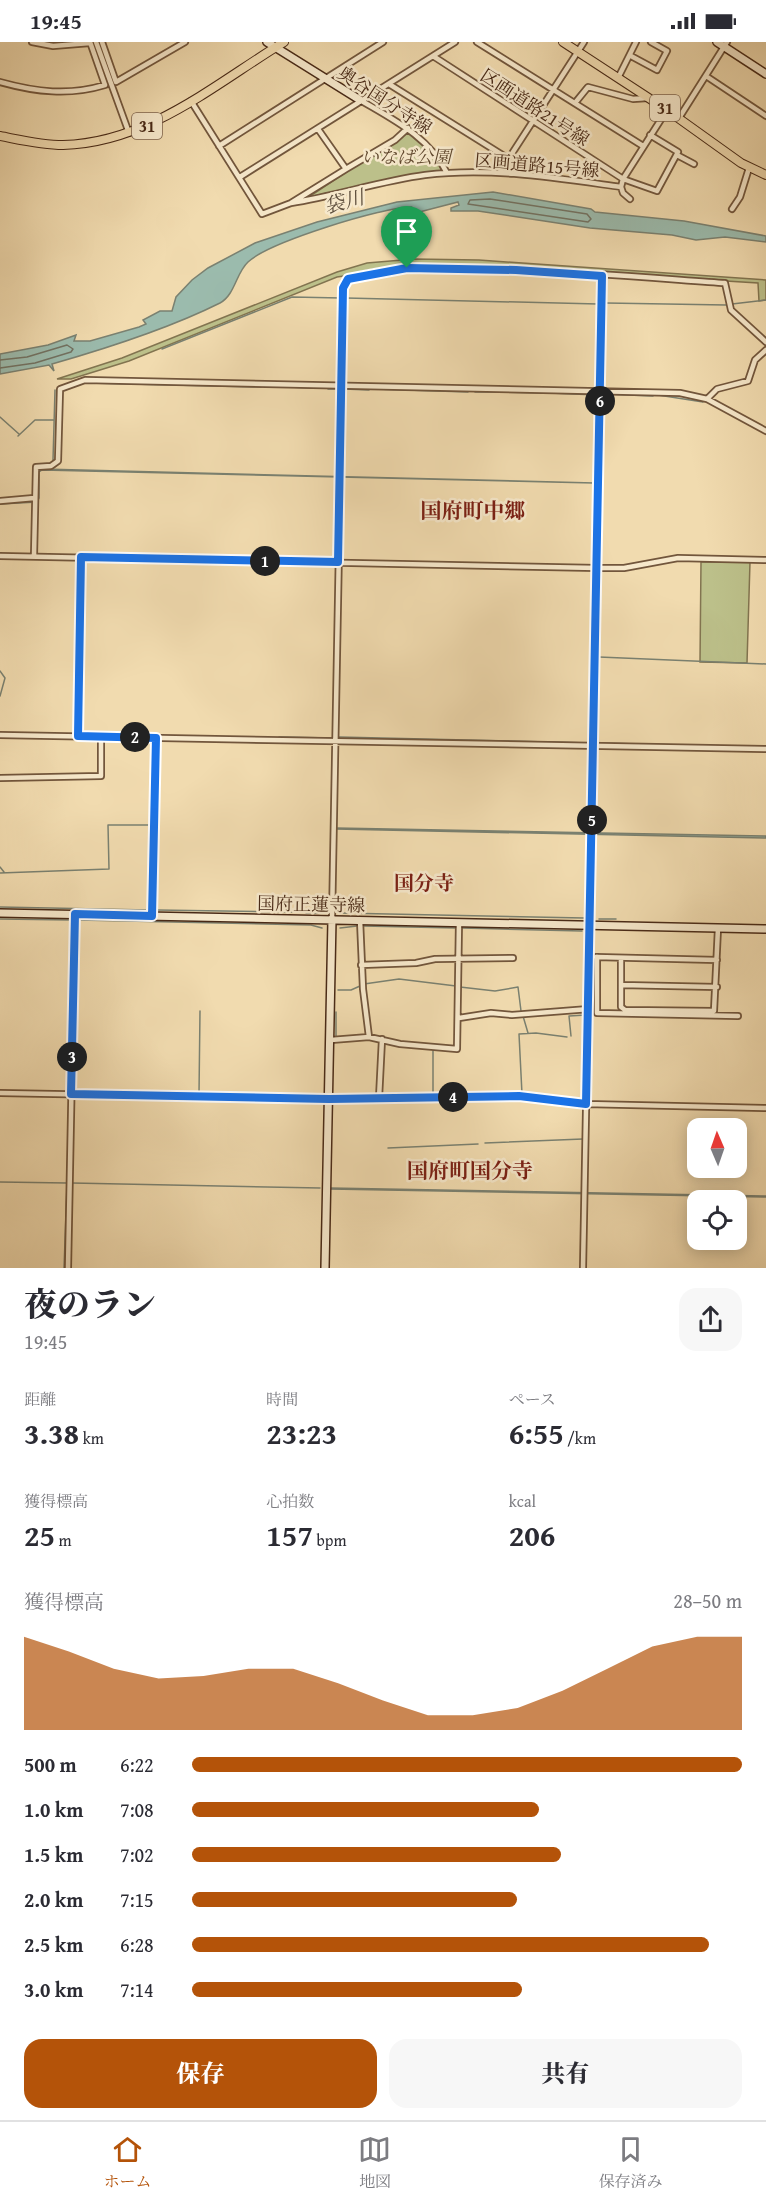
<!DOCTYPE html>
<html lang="ja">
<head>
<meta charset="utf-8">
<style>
  body { margin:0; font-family:"Gentium Book Plus","Noto Serif JP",serif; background:#f7f7f7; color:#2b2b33; height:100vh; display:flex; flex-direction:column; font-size:22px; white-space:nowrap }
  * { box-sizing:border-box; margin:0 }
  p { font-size:20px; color:#7c7c81 }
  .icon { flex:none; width:33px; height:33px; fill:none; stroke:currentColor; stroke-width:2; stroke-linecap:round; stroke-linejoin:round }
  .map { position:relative; height:1226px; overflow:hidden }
  .sheet { display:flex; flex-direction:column; background:#fff; flex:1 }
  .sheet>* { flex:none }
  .needle { width:39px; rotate:358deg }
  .tools { position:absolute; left:687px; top:1076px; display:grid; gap:12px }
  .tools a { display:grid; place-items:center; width:60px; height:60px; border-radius:12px; background:#fff; box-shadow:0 3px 15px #0003; font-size:30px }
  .pin { position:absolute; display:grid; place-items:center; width:51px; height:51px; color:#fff; margin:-62px -26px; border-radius:50% 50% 50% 0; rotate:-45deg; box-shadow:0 0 6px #0007 }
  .pin .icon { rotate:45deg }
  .km { position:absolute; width:30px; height:30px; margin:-15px; border-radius:50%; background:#222; color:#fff; font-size:16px; line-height:30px; text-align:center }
  .round { display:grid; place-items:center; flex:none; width:63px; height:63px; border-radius:18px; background:#f7f7f7 }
  .summary { display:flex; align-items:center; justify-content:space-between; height:102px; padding:0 24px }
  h1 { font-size:33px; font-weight:800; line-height:45px }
  .figures { display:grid; grid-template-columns:repeat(3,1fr); gap:9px; height:102px; padding:6px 24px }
  .figures div { display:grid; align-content:center }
  .figures b { font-size:30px; font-weight:800 }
  .figures small { font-size:16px; font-weight:400 }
  .figures p { font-size:16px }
  .chart { height:168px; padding:12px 24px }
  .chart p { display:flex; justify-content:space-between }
  .chart svg { width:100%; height:108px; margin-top:6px; fill:#b45309; opacity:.7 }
  .button { display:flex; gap:12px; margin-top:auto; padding:12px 24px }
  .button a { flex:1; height:69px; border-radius:18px; background:#b45309; color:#fff; font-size:24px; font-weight:800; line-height:69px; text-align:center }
  .button a+a { background:#f7f7f7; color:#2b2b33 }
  ul { padding:0 24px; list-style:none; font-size:20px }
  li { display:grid; grid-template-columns:96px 72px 1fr; align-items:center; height:45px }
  li i { height:15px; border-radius:8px; background:#b45309 }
  .status { display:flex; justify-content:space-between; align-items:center; height:42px; padding:0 30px; background:#fff; direction:ltr }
  .status svg { height:16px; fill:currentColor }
  .menu { display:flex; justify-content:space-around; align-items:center; height:84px; border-top:2px solid #e1e1e2; background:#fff; font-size:16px; color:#7c7c81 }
  .menu a { display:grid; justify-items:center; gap:3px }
  .menu .selected { color:#b45309 }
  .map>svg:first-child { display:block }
</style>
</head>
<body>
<div class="status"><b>19:45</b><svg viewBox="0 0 49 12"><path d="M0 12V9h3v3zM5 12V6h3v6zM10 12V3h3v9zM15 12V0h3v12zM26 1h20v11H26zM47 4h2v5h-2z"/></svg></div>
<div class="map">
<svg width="766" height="1226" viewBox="0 0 766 1226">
  <rect width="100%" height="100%" fill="#f1dbaf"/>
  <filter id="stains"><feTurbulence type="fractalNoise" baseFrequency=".00333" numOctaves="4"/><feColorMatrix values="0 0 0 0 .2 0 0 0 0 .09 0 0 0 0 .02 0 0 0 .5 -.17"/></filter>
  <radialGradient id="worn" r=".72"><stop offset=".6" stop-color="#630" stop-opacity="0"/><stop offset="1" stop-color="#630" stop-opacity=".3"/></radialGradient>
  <path fill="#bcc08a" stroke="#827450" stroke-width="1.5" d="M 408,89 L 436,115 L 442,130 L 402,135 L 309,155 Z
    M 414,217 L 479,218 L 766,238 L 766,258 L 759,259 L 758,241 L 515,226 L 406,225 L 337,235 L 129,319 L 71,337 L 57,337 L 122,316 L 337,230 L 367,221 Z
    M 701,520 L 750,520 L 747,621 L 700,620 Z"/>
  <path fill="#9bbbad" stroke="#7a8171" stroke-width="1.5" d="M 493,150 L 591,167 L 595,170 L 684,179 L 766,194 L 766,200 L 725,195 L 696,198 L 672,193 L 590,186 L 478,169 L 451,169 L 451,166 L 459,163 L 458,160 L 408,173 L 406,171 L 411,165 C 383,165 269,200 248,220 C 236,231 235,253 220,261 C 168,287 108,306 52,322 L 54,329 L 49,323 L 0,332 L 0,312 L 48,303 L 76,293 L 74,299 L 90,299 L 139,285 L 146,282 L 143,278 L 160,269 L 172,269 L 176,255 L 192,238 L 208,226 L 255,201 L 317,180 L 397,160 Z
    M 42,427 L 594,441 L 42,428 L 39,430 L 39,456 L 37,460 L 0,462 L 36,458 L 38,430 Z
    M 336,786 L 766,794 L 766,796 L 336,787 Z
    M 330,1146 L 766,1154 L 766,1155 L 330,1147 Z"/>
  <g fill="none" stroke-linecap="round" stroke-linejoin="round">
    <path stroke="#727262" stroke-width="1.5" d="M 490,157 L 587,172 L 591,177 L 588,180 L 468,162 L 470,158 Z
      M 0,318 L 27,315 L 67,303 L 73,307 L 71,310 L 35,321 L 0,326"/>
    <path stroke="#7a8171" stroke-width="1.5" d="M 574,57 L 585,44 L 597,45
      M 346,256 L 598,262
      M 606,261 L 726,263
      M 732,262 L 766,258
      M 162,307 L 292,255 L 341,256
      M 89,341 L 261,345
      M 267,344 L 311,346
      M 317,346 L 323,346
      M 328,347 L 338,347
      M 344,347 L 369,348
      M 375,347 L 468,350
      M 475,350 L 496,350
      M 502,350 L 545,351
      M 550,351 L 597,353
      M 604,352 L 653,354
      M 658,353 L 703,360
      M 0,375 L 19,392
      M 18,394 L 35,378 L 53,378
      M 53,418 L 55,348
      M 0,517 L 57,517
      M 599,615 L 766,622
      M 0,629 L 5,636 L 0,654
      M 279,695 L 332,696
      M 339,695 L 589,701
      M 159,698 L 275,701
      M 598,701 L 766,705
      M 0,825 L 4,830
      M 0,831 L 109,827 L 108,783 L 151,783
      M 0,865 L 148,868
      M 157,868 L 294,870
      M 306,871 L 325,871
      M 340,871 L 584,876
      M 0,877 L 71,878
      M 599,877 L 616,877
      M 77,878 L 311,883 L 322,886
      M 363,884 L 456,886
      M 340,886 L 357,884
      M 462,886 L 582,889
      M 585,912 L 595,920 L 594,923
      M 364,942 L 399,937 L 456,944
      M 460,945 L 495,949 L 518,945 L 521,969
      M 338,948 L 351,948 L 360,944
      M 336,970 L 336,994
      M 523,974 L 528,991
      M 590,974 L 592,973
      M 571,994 L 569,974 L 586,973
      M 433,1008 L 433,1052 L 472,1052
      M 199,1051 L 249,1053
      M 199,1052 L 200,969
      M 253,1052 L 321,1053
      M 476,1052 L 522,1052 L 519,992 L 536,991 L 567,995
      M 381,1053 L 388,1053
      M 336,1054 L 377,1052
      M 109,1055 L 195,1057
      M 525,1058 L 583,1064 L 583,1083
      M 589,1065 L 633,1065
      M 485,1101 L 583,1097
      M 388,1106 L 478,1102
      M 67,1139 L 68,1110
      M 0,1140 L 67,1141
      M 72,1141 L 320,1146
      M 64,1226 L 67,1144"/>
    <defs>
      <path id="street" d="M 32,0 L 53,4 L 90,1
        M 96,0 L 129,91
        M 102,0 L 116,40 L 185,0
        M 477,0 L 643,104
        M 433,14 L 623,137 L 657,149 L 678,110 L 650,93
        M 631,14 L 657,28 L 667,9 L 651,0
        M 706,34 L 766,74
        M 618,36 L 636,0
        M 0,40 C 36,50 69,54 105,43 L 90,0
        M 389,42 L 509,117
        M 360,58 C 394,78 429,95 447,131
        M 191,59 L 262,172 L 291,161 L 346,127 L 318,87
        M 575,61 L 588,45 L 633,57 L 648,56
        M 679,76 L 727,0
        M 219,104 L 383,0
        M 677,113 L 694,122
        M 346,127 L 395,98 L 408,86
        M 500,130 L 584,0
        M 240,135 L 455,0
        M 621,145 L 623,151 L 630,157
        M 291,161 C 336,154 380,139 425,133 C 491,125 556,136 621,145 L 623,137 L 667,68
        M 732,167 L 740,155 L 749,126
        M 707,357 L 717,347 L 748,339 L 755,318 L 766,308
        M 0,459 L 34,456
        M 0,514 L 597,526 L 624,526 L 678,516 L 766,518
        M 34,514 L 36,425 L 51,424 L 58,419 L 60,347 L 85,338 L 680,351 L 707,357 L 766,389
        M 0,693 L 766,707
        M 78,694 L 81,515
        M 0,736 L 101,734 L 101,694
        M 152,874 L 156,696
        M 332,877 L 344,241 C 376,209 667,238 725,241 L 731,268 L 766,300
        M 360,878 L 363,947 L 369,995
        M 596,915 L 717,918
        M 597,915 L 597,971 L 738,974
        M 621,916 L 621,965 L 625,968 L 714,969 L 718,886
        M 361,923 L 416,921 L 435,917 L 513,916
        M 621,943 L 717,945
        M 459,976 L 491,971 L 512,973 L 589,967
        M 331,998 L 369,995 L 400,1002 L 457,1007 L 459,880
        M 0,1051 L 329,1057 L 519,1055 L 586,1062 L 766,1066
        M 379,1056 L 382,997
        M 68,1226 L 75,872
        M 583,1226 L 602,234"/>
      <path id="secondary" d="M 267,0 L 360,58
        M 717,0 L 766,32
        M 0,871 L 766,887
        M 325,1226 L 332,877"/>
      <path id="primary" d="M 563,0 L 667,68 L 741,121 L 766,133
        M 0,94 C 21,98 42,103 63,103 C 148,101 215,42 284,0"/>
    </defs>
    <use href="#street" stroke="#72563c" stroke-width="8"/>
    <use href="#secondary" stroke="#482916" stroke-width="10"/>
    <use href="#primary" stroke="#482916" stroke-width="10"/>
    <use href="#street" stroke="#f6e8cb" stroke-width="4.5"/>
    <use href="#secondary" stroke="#f6e8cb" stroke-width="7"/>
    <use href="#primary" stroke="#f1dbaf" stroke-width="8"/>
  </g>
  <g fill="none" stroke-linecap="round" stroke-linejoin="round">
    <defs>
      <path id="route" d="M 407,226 L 516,228 L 602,234 L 586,1062 L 519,1054 L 329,1057 L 71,1052 L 75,872 L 152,874 L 156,696 L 78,694 L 81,515 L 338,520 L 343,246 L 348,237 Z"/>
    </defs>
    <use href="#route" stroke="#fff" stroke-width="12"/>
    <use href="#route" stroke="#1a73e8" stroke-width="8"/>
  </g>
  <g text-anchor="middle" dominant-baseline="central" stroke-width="5" stroke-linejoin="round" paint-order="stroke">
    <g fill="#f6e8cb" stroke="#7c624c" stroke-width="1.5">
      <rect x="650" y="53" width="30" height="26" rx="4.5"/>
      <rect x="132" y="71" width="30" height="26" rx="4.5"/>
    </g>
    <g font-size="16" font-weight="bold" fill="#482916">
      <text x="665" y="66">31</text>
      <text x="147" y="84">31</text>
    </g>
    <g font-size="18" fill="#482916" stroke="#f6e8cb">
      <text transform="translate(385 58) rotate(33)">奥谷国分寺線</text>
      <text transform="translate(535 65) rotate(33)">区画道路21号線</text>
      <text transform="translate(537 123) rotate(5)">区画道路15号線</text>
      <text transform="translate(311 862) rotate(1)">国府正蓮寺線</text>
    </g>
    <g font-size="18" font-style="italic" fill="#5f472d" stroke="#f6e8cb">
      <text x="406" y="114">いなば公園</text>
    </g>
    <g font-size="20" font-style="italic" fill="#5d4e3c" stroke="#f6e8cb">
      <text transform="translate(344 159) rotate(-15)">袋川</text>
    </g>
    <g font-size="20" font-weight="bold" fill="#7a1f14" stroke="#f6e8cb">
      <text x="424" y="840">国分寺</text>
    </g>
    <g font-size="21" font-weight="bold" fill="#7a1f14" stroke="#f6e8cb">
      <text x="473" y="468">国府町中郷</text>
      <text x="470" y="1128">国府町国分寺</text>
    </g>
  </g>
  <rect width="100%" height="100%" filter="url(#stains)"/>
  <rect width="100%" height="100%" fill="url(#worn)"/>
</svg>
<div class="tools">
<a><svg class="needle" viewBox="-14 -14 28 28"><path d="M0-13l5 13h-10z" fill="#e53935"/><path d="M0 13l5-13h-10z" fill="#7c7c81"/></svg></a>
<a><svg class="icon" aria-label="locate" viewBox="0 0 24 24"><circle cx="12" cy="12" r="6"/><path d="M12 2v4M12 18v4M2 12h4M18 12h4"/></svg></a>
</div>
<div class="pin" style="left:407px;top:226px;background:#1e9e55"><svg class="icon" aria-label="arrive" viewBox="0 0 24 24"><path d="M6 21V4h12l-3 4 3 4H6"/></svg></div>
<b class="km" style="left:265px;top:519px">1</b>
<b class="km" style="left:135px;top:695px">2</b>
<b class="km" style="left:72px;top:1015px">3</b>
<b class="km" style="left:453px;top:1055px">4</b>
<b class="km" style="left:592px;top:778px">5</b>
<b class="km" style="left:600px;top:359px">6</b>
</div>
<section class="sheet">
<div class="summary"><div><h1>夜のラン</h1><p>19:45</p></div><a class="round"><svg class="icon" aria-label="share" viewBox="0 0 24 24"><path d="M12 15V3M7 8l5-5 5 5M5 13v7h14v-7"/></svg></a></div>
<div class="figures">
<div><p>距離</p><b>3.38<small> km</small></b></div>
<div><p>時間</p><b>23:23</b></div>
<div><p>ペース</p><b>6:55<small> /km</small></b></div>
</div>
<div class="figures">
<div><p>獲得標高</p><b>25<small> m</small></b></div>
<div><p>心拍数</p><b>157<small> bpm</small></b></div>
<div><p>kcal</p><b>206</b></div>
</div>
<div class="chart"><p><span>獲得標高</span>28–50 m</p>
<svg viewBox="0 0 160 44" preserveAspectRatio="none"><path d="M0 44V6L10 12L20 19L30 23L40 22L50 19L60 19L70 25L80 32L90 38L100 38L110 35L120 28L130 19L140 10L150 6L160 6V44z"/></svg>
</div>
<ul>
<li><b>500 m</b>6:22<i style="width:100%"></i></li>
<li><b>1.0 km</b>7:08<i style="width:63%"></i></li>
<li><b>1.5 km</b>7:02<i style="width:67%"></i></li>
<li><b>2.0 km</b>7:15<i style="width:59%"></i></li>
<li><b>2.5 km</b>6:28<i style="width:94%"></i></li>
<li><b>3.0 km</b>7:14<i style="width:60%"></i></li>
</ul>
<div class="button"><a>保存</a><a>共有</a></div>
</section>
<nav class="menu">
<a class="selected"><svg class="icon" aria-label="home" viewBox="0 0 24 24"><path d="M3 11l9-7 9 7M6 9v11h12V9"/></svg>ホーム</a>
<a><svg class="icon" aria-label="map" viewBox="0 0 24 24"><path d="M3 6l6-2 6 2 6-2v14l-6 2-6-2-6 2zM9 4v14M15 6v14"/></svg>地図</a>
<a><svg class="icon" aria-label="saved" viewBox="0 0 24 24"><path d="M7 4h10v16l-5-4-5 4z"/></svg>保存済み</a>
</nav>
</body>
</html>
